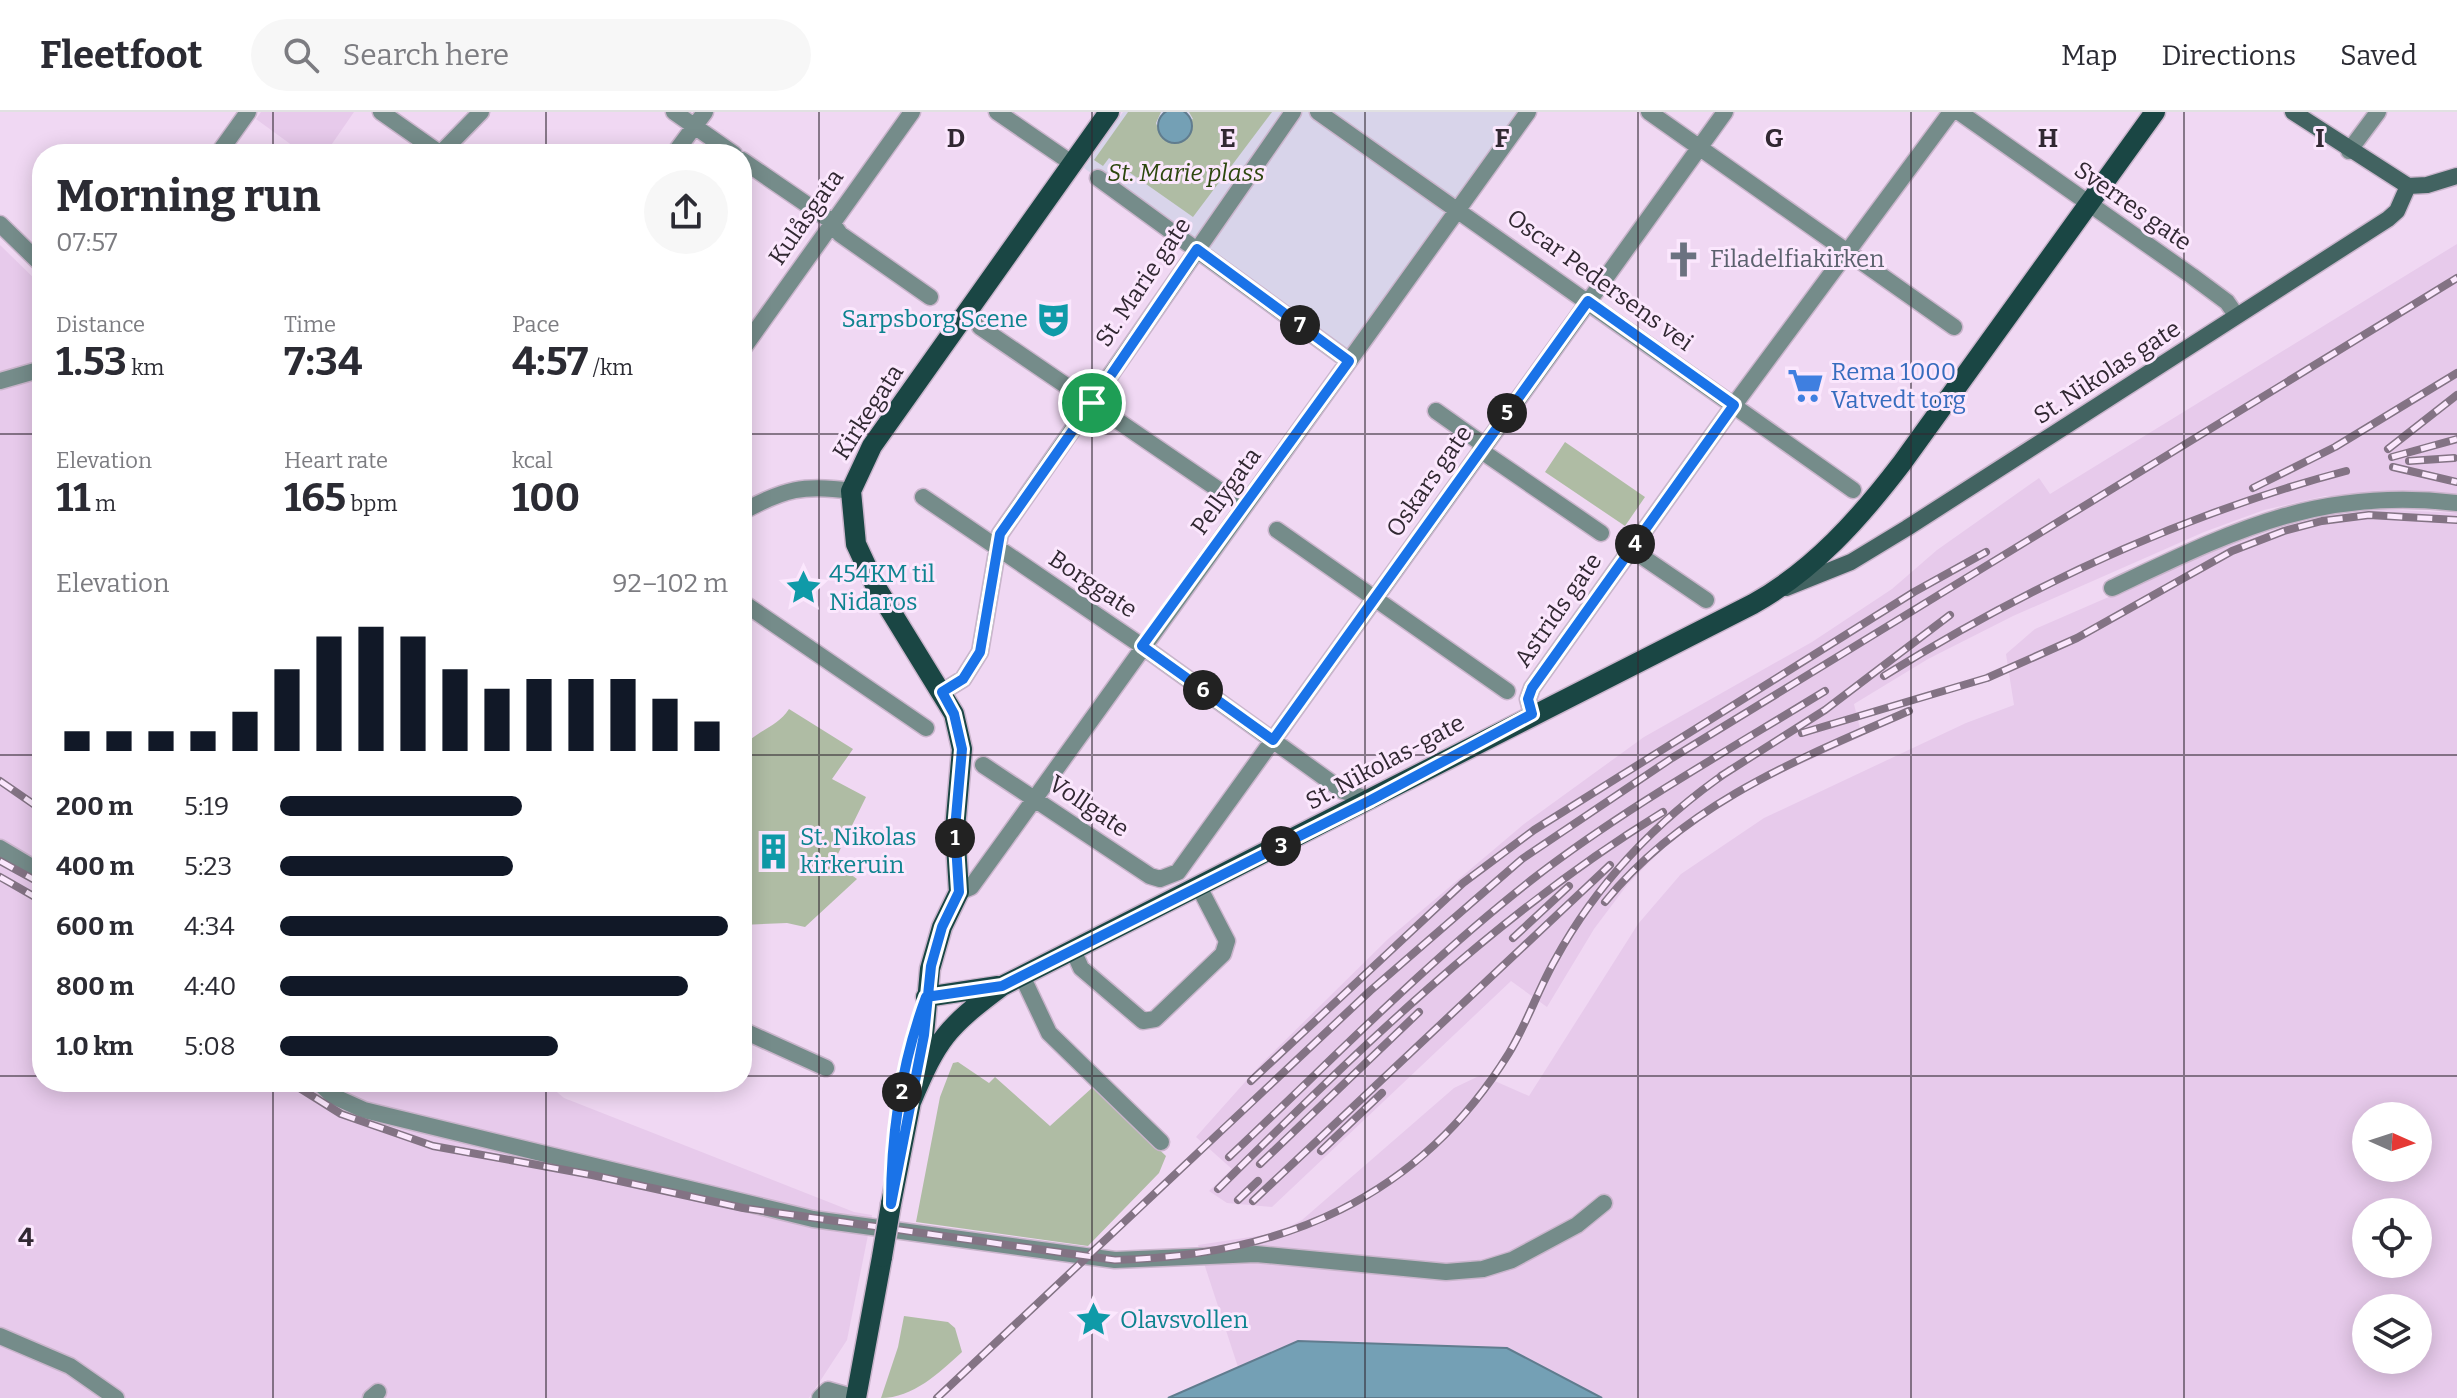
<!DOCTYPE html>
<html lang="en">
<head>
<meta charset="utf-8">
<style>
  body { margin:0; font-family:Bitter,serif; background:#f7f7f7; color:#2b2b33; height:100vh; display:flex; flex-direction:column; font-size:30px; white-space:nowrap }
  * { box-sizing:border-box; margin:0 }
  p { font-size:26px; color:#7c7c81 }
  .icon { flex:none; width:44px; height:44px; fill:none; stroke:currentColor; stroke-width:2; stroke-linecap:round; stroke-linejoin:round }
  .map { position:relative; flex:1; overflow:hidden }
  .panel { position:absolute; left:32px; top:32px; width:720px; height:948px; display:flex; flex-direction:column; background:#fff; border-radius:32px; box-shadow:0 4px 20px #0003 }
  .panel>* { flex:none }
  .needle { width:52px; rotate:93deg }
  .controls { position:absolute; left:2352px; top:990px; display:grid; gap:16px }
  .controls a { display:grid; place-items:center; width:80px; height:80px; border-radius:50%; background:#fff; box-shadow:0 4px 20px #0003; font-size:40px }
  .pin { position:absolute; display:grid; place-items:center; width:68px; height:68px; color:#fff; margin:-34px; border:4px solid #fff; border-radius:50%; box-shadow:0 2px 8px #0007 }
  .km { position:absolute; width:40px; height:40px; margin:-20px; border-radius:50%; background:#222; color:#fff; font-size:22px; line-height:40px; text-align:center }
  .round { display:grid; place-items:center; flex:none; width:84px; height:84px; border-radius:42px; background:#f7f7f7 }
  .overview { display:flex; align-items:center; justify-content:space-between; height:136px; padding:0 24px }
  h1 { font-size:44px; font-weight:700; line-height:60px }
  .figures { display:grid; grid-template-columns:repeat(3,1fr); gap:12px; height:136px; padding:8px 24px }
  .figures div { display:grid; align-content:center }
  .figures b { font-size:40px; font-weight:700 }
  .figures small { font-size:22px; font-weight:400 }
  .figures p { font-size:22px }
  .chart { height:224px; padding:16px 24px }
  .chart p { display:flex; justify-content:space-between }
  .chart svg { width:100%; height:144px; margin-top:8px; stroke:#111827; stroke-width:6 }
  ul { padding:0 24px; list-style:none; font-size:26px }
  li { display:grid; grid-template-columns:128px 96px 1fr; align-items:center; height:60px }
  li i { height:20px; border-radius:10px; background:#111827 }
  header { display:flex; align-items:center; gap:48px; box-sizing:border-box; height:112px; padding:0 40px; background:#fff; border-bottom:2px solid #e1e1e2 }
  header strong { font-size:38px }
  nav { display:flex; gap:44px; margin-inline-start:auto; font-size:28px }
  .search { width:560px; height:72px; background:#f7f7f7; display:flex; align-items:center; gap:20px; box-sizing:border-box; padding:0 28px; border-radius:44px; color:#7c7c81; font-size:30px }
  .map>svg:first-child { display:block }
</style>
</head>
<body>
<header>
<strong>Fleetfoot</strong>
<div class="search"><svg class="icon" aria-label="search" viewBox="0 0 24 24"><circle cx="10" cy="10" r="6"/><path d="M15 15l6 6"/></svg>Search here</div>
<nav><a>Map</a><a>Directions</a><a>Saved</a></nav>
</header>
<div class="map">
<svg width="2457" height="1286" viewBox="0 0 2457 1286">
  <rect width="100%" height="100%" fill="#f0d8f3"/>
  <path fill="#d8d4ea" d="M 1123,0 L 1528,0 L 1349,249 L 1084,56 Z"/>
  <path fill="#e7caeb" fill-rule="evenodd" d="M 261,0 L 354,0 L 325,42 L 304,42 L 256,7 Z
    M 2457,132 L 2457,384 L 2325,384 L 2264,398 L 2204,420 L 2013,504 L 1928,547 L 1854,592 L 1862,624 L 1740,680 L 1673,726 L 1627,773 L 1594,817 L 1547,895 L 1511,869 L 1272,1095 L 1227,1091 L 1209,1079 L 1232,1057 L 1196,1025 L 1262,951 L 1388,827 L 1524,712 L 1644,625 L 1812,530 L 1892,477 L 1937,438 L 2039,366 L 2050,382 Z
    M 0,133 L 42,174 L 42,970 L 545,970 L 564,986 L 854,1100 L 872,1103 L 847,1228 L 809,1286 L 0,1286 Z
    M 2374,397 L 2457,401 L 2457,1286 L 1602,1286 L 1507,1236 L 1298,1229 L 1238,1255 L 1198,1133 L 1277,1121 L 1302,1108 L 1454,976 L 1481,963 L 1529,984 L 1638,812 L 1681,762 L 1764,706 L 1966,611 L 2014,593 L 2006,542 L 2035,517 L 2226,434 L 2317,403 ZM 2366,1004 L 2418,1004 L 2418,1056 L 2366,1056 ZM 2366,1100 L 2418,1100 L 2418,1152 L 2366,1152 ZM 2366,1196 L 2418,1196 L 2418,1248 L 2366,1248 Z"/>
  <path fill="#afbca4" d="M 1128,0 L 1161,0 L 1156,11 L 1160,22 L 1193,7 L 1189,0 L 1272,0 L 1193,105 L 1109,46 L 1103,54 L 1094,48 Z
    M 1565,330 L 1645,385 L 1625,414 L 1545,360 Z
    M 789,597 L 853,637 L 832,667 L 866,685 L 834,750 L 857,767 L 805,815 L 787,811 L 742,813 L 742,637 C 755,618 776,617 789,597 Z
    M 958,950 L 989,971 L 995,965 L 1050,1014 L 1093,975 L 1166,1044 L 1159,1061 L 1088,1134 L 916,1110 L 940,985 L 953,951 Z
    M 904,1204 L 948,1210 L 955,1216 L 962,1240 C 939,1261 913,1286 881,1286 L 898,1235 Z"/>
  <path fill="#74a0b5" stroke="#607c8e" stroke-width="2" d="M1158 14a17 17 0 1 1 34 0a17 17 0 1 1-34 0Z
    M 1298,1229 L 1507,1236 L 1602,1286 L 1168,1286 Z"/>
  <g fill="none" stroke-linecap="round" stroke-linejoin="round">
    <defs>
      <path id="street" d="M 381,0 L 441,42
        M 674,0 L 734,42
        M 997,0 L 1073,52
        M 1318,0 L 1853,378
        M 1649,0 L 1954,215
        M 1959,0 L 2192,164 L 2227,190 L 2236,203
        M 2349,39 L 2378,0
        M 218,42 L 248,0
        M 440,42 L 481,0
        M 674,42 L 705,0
        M 742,48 L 831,109 L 840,122 L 930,185
        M 1098,66 L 1349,249
        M 0,112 L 42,153
        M 980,215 L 1244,395
        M 742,238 L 912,0
        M 0,269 L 42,257
        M 1436,299 L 1484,333
        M 1480,338 L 1601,421
        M 923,385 L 1142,534 L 1343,679 L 1371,688
        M 742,400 C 784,377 804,372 851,379
        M 1277,418 L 1507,579
        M 1631,437 L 1706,488
        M 2112,476 C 2233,419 2318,375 2457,391
        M 742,490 L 926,616
        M 942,580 L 963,567 L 980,540 L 1000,422 L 1293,0
        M 1532,602 L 1528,587 L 1532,576 L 1734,293 L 1951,0
        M 983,653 L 1150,764 L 1160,767 L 1178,760 L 1725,0
        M 0,736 L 42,761
        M 959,780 L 971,775 L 1005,728 L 1528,0
        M 1073,838 L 1081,856 L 1143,909 L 1155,907 L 1223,842 L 1227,829 L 1199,775
        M 1022,864 L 1049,921 L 1161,1030
        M 742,918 L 826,956
        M 318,970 L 333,984 L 364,998 L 813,1107 L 1115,1148 L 1256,1142 L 1446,1160 L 1483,1157 L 1512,1148 L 1577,1113 L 1604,1091
        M 0,1224 L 70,1254 L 116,1286
        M 371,1286 L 378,1280
        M 820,1286 L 828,1278 L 856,1286"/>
      <path id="secondary" d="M 2293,0 L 2408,74 L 2427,73 L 2457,64
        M 1786,476 L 1851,450 L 1907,416 L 2388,107 L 2397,99 L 2408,74"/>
      <path id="primary" d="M 926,885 L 998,874
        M 911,990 C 938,926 946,916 1002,874 L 1753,492 C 1814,458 1860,406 1902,351 L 2155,0
        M 891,1092 L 924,923 L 930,857 L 942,815 L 959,780 L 955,717 L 962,637 L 954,602 L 876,475 L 856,432 L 851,379 L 872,334 L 1109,0
        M 856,1286 L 882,1145"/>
    </defs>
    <use href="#street" stroke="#cab5cc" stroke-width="19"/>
    <use href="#secondary" stroke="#cab5cc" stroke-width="19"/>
    <use href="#primary" stroke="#cab5cc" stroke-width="23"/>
    <use href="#street" stroke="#758c8a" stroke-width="16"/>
    <use href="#secondary" stroke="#426361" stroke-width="16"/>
    <use href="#primary" stroke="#1a4644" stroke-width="20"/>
    <defs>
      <path id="rail" d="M 2388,337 L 2457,283
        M 2392,345 L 2457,327
        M 2409,349 L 2454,346
        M 2393,355 L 2457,370
        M 2253,376 L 2335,335 L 2457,261
        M 1884,564 C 2027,475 2183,402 2346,359
        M 1802,621 L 1987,566 L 2077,526 L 2232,439 L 2284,419 L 2322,409 L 2369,403 L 2457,408
        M 1721,664 L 1825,598 L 1950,503
        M 0,669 L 42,698
        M 0,749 L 42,772
        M 0,765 L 42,789
        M 1605,790 C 1685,692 1796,648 1909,599
        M 1513,826 L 1569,774
        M 1251,969 L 1463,771 L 1534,718 L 1914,480 L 1986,440
        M 290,970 L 341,1002 L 433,1034 L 592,1063 L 743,1096 L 1115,1148 C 1281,1144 1419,1087 1509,941 C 1527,911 1538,878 1555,848 C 1597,771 1657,708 1730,658
        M 1321,1039 L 1382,981
        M 1229,1045 C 1329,951 1425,851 1534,766 C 1625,696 1727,639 1825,579
        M 1260,1052 L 1419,900
        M 1218,1077 C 1356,940 1496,802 1663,700
        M 1238,1088 L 1258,1069
        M 1253,1089 L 1610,753
        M 937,1286 L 1370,879 L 1522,747 L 1672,646 L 2457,166"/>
    </defs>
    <use href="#rail" stroke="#837384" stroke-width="8"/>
    <use href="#rail" stroke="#fbe7fd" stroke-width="5" stroke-dasharray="15" stroke-linecap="butt"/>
    <defs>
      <path id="primary-bridge" d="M 882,1145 L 891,1092"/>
    </defs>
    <use href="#primary-bridge" stroke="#cab5cc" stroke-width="23" stroke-linecap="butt"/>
    <use href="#primary-bridge" stroke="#1a4644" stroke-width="20"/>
  </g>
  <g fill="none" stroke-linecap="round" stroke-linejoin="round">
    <defs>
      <path id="route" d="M 1092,291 L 1000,422 L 980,540 L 963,567 L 942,580 L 954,602 L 962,637 L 955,717 L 959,780 L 942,815 L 931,854 L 924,923 L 891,1092 C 891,1023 902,950 926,885 L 1002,874 L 1371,688 L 1532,602 L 1528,587 L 1532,576 L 1734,293 L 1588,189 L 1273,628 L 1142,534 L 1349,249 L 1197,137 L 1092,291"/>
    </defs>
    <use href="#route" stroke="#fff" stroke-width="16"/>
    <use href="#route" stroke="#1a73e8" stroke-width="10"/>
  </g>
  <path fill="none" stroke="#312832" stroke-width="2" stroke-opacity="0.55" d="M 273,0 L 273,42M 546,0 L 546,42M 819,0 L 819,1286M 1092,0 L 1092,1286M 1365,0 L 1365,1286M 1638,0 L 1638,1286M 1911,0 L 1911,1286M 2184,0 L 2184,1286M 0,322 L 42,322M 742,322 L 2457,322M 0,643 L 42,643M 742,643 L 2457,643M 0,964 L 42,964M 742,964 L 2457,964M 273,970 L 273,1286M 546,970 L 546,1286"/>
  <defs>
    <symbol id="church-bare" viewBox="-9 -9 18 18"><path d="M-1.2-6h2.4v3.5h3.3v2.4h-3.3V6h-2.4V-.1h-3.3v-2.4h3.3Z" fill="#6b7280" stroke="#fbe7fd" stroke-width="2.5" paint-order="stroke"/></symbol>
    <symbol id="theatre-bare" viewBox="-9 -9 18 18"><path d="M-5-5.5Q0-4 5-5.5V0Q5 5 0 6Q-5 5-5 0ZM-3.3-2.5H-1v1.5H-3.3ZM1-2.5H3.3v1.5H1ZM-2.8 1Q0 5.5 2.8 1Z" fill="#0f9aa8" stroke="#fbe7fd" stroke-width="2.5" paint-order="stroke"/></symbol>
    <symbol id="supermarket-bare" viewBox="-9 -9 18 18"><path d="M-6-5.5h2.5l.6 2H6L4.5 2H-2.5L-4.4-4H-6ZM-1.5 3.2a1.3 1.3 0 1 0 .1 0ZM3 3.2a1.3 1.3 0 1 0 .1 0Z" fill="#3f7fe0" stroke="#fbe7fd" stroke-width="2.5" paint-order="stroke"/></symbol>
    <symbol id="sight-bare" viewBox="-9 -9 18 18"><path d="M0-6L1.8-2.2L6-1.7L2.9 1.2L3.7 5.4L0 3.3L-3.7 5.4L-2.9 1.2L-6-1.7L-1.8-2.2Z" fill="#0f9aa8" stroke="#fbe7fd" stroke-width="2.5" paint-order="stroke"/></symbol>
    <symbol id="building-bare" viewBox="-9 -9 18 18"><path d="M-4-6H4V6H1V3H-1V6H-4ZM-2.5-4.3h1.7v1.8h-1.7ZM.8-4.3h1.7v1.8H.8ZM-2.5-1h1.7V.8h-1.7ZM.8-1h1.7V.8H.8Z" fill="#0f9aa8" stroke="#fbe7fd" stroke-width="2.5" paint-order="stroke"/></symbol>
  </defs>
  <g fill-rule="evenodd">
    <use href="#church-bare" x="1658" y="122" width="51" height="51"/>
    <use href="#theatre-bare" x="1028" y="182" width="51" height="51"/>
    <use href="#supermarket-bare" x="1780" y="248" width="51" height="51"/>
    <use href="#sight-bare" x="778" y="450" width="51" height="51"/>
    <use href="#building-bare" x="748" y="714" width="51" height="51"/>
    <use href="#sight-bare" x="1068" y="1182" width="51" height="51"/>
  </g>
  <g text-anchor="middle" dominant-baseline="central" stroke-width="6" stroke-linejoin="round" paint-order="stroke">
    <g font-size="24" font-style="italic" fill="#2d470e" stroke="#fbe7fd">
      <text x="1186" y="61">St. Marie plass</text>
    </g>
    <g font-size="24" fill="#312832" stroke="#fbe7fd">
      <text transform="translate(2133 94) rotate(35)">Sverres gate</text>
      <text transform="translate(806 105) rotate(-55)">Kulåsgata</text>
      <text transform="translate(1600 168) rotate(36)">Oscar Pedersens vei</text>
      <text transform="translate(1143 170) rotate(-56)">St. Marie gate</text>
      <text transform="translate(2107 260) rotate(-33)">St. Nikolas gate</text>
      <text transform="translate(868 300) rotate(-57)">Kirkegata</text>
      <text transform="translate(1429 369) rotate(-55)">Oskars gate</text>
      <text transform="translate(1226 379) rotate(-54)">Pellygata</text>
      <text transform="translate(1093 472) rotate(34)">Borggate</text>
      <text transform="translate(1558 498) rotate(-55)">Astrids gate</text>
      <text transform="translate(1385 650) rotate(-28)">St. Nikolas-gate</text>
      <text transform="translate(1089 694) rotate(34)">Vollgate</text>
    </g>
    <g font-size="24" fill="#5b616d" stroke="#fbe7fd" text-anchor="start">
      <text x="1710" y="147">Filadelfiakirken</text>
    </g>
    <g font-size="24" fill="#0d838f" stroke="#fbe7fd" text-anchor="start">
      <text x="1028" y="207" text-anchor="end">Sarpsborg Scene</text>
      <text x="829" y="462">454KM til<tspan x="829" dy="28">Nidaros</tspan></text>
      <text x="800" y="725">St. Nikolas<tspan x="800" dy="28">kirkeruin</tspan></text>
      <text x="1120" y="1208">Olavsvollen</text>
    </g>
    <g font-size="24" fill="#366cbe" stroke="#fbe7fd" text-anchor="start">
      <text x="1831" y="260">Rema 1000<tspan x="1831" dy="28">Vatvedt torg</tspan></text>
    </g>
  </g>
  <g font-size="26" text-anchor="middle" font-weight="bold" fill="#312832" stroke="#fbe7fd" stroke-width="6" stroke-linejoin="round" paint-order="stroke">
    <text x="956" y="35">D</text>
    <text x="1228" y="35">E</text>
    <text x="1502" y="35">F</text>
    <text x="1774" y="35">G</text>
    <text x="2048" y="35">H</text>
    <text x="2320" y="35">I</text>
    <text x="26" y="1134">4</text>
  </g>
</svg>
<div class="controls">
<a><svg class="needle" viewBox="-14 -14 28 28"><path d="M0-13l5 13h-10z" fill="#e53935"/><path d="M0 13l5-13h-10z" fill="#7c7c81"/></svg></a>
<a><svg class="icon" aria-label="locate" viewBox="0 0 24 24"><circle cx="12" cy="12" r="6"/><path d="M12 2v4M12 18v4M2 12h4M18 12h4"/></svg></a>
<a><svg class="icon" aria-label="layers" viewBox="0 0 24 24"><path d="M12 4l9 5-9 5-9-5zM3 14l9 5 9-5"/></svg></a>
</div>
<div class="pin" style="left:1092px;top:291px;background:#1e9e55"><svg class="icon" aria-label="arrive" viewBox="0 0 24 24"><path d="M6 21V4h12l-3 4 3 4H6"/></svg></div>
<b class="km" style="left:955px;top:726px">1</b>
<b class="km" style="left:902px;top:980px">2</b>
<b class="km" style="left:1281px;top:734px">3</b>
<b class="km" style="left:1635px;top:432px">4</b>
<b class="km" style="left:1507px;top:301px">5</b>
<b class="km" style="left:1203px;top:578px">6</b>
<b class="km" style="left:1300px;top:213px">7</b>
<section class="panel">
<div class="overview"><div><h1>Morning run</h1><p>07:57</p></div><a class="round"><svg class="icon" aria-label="share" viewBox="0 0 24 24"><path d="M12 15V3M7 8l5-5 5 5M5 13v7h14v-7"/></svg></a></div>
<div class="figures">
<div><p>Distance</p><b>1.53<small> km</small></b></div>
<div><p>Time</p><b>7:34</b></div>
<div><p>Pace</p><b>4:57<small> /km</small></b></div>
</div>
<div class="figures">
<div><p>Elevation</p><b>11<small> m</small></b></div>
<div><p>Heart rate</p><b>165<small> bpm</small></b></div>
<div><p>kcal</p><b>100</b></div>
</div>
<div class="chart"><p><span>Elevation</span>92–102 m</p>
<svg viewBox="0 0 160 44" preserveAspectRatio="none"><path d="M5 44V38M15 44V38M25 44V38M35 44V38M45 44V32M55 44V19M65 44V9M75 44V6M85 44V9M95 44V19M105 44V25M115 44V22M125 44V22M135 44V22M145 44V28M155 44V35"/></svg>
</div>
<ul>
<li><b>200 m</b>5:19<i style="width:54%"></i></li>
<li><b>400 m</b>5:23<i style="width:52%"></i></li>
<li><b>600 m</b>4:34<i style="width:100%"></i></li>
<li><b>800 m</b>4:40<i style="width:91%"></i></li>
<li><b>1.0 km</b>5:08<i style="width:62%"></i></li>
</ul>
</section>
</div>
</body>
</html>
